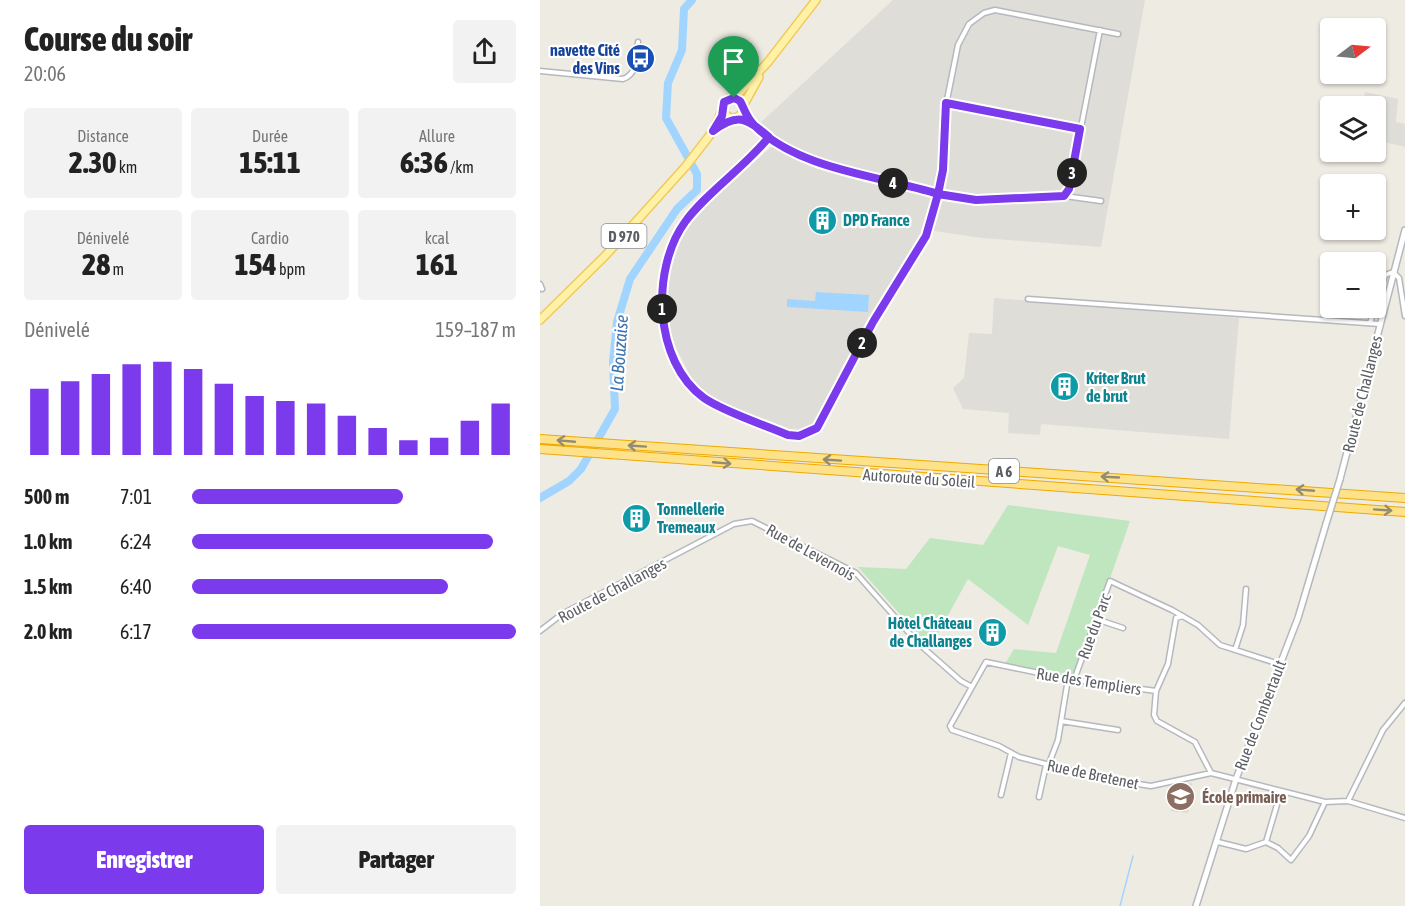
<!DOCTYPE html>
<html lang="fr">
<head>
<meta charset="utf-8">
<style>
  body { margin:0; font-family:"Asap Condensed",sans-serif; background:#f2f2f2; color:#222; height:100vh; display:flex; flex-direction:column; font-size:22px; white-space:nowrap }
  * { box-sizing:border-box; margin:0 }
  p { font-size:20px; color:#767676 }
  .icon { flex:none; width:33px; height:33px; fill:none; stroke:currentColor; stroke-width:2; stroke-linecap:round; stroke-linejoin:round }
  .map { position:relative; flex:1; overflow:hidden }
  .side { display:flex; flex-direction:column; background:#fff; width:540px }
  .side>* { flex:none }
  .needle { width:39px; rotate:74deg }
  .fabs { position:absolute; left:780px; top:18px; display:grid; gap:12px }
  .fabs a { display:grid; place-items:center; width:66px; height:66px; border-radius:6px; background:#fff; box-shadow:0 2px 4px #0004; font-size:30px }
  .pin { position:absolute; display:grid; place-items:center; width:51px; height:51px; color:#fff; margin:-62px -26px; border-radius:50% 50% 50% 0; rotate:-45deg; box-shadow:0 0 6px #0007 }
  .pin .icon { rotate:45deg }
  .km { position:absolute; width:30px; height:30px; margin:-15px; border-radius:50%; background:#222; color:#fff; font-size:16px; line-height:30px; text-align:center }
  .round { display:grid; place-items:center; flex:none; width:63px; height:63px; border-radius:6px; background:#f2f2f2 }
  .overview { display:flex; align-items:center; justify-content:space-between; height:102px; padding:0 24px }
  h1 { font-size:33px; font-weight:800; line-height:45px }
  .figures { display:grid; grid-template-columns:repeat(3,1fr); gap:9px; height:102px; padding:6px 24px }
  .figures div { display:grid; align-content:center; border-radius:6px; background:#f2f2f2; text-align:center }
  .figures b { font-size:30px; font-weight:800 }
  .figures small { font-size:16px; font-weight:400 }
  .figures p { font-size:16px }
  .chart { height:168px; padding:12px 24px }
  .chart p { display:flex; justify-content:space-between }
  .chart svg { width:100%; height:108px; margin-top:6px; stroke:#7c3aed; stroke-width:6 }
  .primary-button { display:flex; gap:12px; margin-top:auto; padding:12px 24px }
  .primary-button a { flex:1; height:69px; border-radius:6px; background:#7c3aed; color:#fff; font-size:24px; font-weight:800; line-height:69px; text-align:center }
  .primary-button a+a { background:#f2f2f2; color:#222 }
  ul { padding:0 24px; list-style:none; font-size:20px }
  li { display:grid; grid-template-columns:96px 72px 1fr; align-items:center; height:45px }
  li i { height:15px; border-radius:8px; background:#7c3aed }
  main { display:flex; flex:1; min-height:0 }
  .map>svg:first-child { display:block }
</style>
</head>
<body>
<main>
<section class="side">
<div class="overview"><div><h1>Course du soir</h1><p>20:06</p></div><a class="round"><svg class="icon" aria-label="share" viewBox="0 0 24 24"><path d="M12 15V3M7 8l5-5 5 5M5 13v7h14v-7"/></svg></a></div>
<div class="figures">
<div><p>Distance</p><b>2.30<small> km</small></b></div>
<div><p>Durée</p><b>15:11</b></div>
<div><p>Allure</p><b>6:36<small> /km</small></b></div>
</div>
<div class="figures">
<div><p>Dénivelé</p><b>28<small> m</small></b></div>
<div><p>Cardio</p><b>154<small> bpm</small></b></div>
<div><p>kcal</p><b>161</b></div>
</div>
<div class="chart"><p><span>Dénivelé</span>159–187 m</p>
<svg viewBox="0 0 160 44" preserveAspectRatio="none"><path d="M5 44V17M15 44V14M25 44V11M35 44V7M45 44V6M55 44V9M65 44V15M75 44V20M85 44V22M95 44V23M105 44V28M115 44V33M125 44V38M135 44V37M145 44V30M155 44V23"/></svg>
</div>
<ul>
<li><b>500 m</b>7:01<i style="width:65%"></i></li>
<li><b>1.0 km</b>6:24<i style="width:93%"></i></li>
<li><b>1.5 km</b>6:40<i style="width:79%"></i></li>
<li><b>2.0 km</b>6:17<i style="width:100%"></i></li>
</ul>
<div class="primary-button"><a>Enregistrer</a><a>Partager</a></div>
</section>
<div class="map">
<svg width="865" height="906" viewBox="0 0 865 906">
  <rect width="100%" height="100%" fill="#eeebe3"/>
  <path fill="#dfddd7" d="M 353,0 L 605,0 L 561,247 L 442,238 L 387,230 L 319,343 L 277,424 L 268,430 L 250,431 L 164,394 L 153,381 L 131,338 L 126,291 L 135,242 L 152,218 L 239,140 L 220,123 Z
    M 825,92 L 858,99 L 856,122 L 865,124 L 865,147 L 836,140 L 836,106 L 822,106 Z
    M 454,298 L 699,318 L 689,439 L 501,424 L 500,435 L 468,433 L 469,413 L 423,409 L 413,388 L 424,378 L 429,333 L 452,334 Z"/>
  <path fill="#dedad1" d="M 652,783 L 648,813 L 631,811 L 633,786 Z"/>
  <path fill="#bfe6bf" d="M 468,505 L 590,521 L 536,676 L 465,664 L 474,649 L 516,653 L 550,555 L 518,546 L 488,625 L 428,579 L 390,648 L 318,567 L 366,569 L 390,538 L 443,545 Z"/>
  <path fill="#a1d5ff" d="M 276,292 L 329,295 L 328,312 L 247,307 L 247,299 L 275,301 Z"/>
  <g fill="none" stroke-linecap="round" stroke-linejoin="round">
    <path stroke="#a1d5ff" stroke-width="1.5" d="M 580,906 L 593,856"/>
    <path stroke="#a1d5ff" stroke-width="8" d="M 0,498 L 29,481 L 41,469 L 75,409 L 73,362 L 77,322 L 90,279 L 137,209 L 157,190 L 157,174 L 126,118 L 128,83 L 142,50 L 144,9 L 152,0"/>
    <defs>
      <path id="minor" d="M 0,71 L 83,79 C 98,74 96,56 98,42
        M 406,103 L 540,129
        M 203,111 C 238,159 310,174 365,186 C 382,189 398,195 414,198 C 444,202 494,200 524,196 L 529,189 L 560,30
        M 197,118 L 213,124
        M 229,137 C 204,168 166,193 145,222 C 111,269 113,361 164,398 C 183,412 225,425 248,435 L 259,436 L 277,428 L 333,322 L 391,226 L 403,170 L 406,105 L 418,45 L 429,24 L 444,13 L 455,10 L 578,34
        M 525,196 L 561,201
        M 0,284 L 2,289
        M 488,299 L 840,324
        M 836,306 L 845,275 L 853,272 L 859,278 L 865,316
        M 830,323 L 835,308
        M 556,619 L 583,628
        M 0,631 L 22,614 L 194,524 L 212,521 L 316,573 L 378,643 L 421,681 L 432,687
        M 695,650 L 703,625 L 706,589
        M 534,680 L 570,581 L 632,610 L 658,625 L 680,645 L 739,664
        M 616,691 L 628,664 L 636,618 L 643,616
        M 521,721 L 578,730
        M 508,766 L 518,740 L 528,679
        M 671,773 L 655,742 L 617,721 L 614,715 L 616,691 L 528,679 L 446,662 L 410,726 L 412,730 L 459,746 L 479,757 L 560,778 L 611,786 L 671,773 L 785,802 L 808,801 L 865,818
        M 461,795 L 471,753
        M 499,797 L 506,765
        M 808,801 L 843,730 L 865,703
        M 678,842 L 706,849 L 726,842 L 741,791
        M 726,842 L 738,848 L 751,860 L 769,836 L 785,802"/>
      <path id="tertiary" d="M 800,479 L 865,230
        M 656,906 L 696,779 L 758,618 L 786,524"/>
      <path id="primary" d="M183 108a10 10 0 1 1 20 0a10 10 0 1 1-20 0Z
        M 194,98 L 228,62 L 276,0
        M 203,106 L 219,77
        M 0,320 L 65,256 L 146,166 L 173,131 L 182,111"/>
      <path id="motorway" d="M 0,439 L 865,498
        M 0,449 L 865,512"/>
    </defs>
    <use href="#minor" stroke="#b5b8bd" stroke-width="7"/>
    <use href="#tertiary" stroke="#b5b8bd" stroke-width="8"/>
    <use href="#primary" stroke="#f2c958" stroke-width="10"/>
    <use href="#motorway" stroke="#f0a900" stroke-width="10"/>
    <use href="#minor" stroke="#fff" stroke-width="4"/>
    <use href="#tertiary" stroke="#fff" stroke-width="5"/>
    <use href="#primary" stroke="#fff2a6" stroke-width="7"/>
    <use href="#motorway" stroke="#fde28a" stroke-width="8"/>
    <defs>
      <path id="tertiary-bridge" d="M 786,524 L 800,479"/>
    </defs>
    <use href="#tertiary-bridge" stroke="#b5b8bd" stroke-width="8" stroke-linecap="butt"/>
    <use href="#tertiary-bridge" stroke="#fff" stroke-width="5"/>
  </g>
  <defs><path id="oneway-shaft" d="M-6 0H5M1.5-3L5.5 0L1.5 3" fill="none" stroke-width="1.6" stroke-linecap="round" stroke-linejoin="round" transform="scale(1.5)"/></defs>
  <g stroke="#948c71">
    <use href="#oneway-shaft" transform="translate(26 441) rotate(-175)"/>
    <use href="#oneway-shaft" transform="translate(97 446) rotate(-176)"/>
    <use href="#oneway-shaft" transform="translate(292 460) rotate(-176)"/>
    <use href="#oneway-shaft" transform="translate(182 463) rotate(5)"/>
    <use href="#oneway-shaft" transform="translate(570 477) rotate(-177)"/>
    <use href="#oneway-shaft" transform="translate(765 490) rotate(-175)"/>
    <use href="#oneway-shaft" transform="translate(843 510) rotate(4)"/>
  </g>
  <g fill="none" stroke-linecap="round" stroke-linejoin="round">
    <defs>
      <path id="route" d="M 194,98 L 184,102 L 182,116 L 173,131 C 198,112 206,118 229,137 C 204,168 166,193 145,222 C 111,269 113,361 164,398 C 184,412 225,425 248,435 L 259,436 L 277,428 L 333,322 L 386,236 L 398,194 L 436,200 L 524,196 L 529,189 L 540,129 L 406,103 L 403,170 L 398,194 C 341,176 258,170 214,125 C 206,117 205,110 200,101 L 194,98"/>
    </defs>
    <use href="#route" stroke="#fff" stroke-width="12"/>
    <use href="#route" stroke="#7c3aed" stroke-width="8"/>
  </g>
  <defs>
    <symbol id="bus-disc" viewBox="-11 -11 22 22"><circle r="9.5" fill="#1a4fb4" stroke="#fff"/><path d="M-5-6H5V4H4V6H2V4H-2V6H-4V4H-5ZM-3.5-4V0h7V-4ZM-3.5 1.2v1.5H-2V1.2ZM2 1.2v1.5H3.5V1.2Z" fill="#fff"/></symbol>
    <symbol id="building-disc" viewBox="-11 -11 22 22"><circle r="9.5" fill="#0f9aa8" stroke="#fff"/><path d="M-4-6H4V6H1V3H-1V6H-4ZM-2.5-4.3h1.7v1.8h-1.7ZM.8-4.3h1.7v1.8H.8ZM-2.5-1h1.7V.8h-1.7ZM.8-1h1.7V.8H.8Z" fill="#fff"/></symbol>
    <symbol id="school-disc" viewBox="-11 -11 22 22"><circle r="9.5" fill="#8d6e63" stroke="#fff"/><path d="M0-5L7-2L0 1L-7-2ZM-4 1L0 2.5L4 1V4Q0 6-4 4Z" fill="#fff"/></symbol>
  </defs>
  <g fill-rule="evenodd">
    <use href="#bus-disc" x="84" y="42" width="33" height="33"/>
    <use href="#building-disc" x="266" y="204" width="33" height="33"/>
    <use href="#building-disc" x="508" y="370" width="33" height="33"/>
    <use href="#building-disc" x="80" y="502" width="33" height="33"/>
    <use href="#building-disc" x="436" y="616" width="33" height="33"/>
    <use href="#school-disc" x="624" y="780" width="33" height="33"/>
  </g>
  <g text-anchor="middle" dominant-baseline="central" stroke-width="4.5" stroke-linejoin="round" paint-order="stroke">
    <g fill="#fff" stroke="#8c8e92" stroke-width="1.5">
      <rect x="61.5" y="224" width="45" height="24" rx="4.5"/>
      <rect x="449" y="459" width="30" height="24" rx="4.5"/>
    </g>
    <g font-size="15" font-weight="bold" fill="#5b5e63">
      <text x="84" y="236">D 970</text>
      <text x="464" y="471">A 6</text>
    </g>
    <g font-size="16" font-weight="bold" fill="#164399" stroke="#fff" text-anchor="end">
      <text x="80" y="50">navette Cité<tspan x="80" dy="18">des Vins</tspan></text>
    </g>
    <g font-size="16" font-weight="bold" fill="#0d838f" stroke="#fff" text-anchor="start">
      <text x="303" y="220">DPD France</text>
      <text x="546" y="378">Kriter Brut<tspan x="546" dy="18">de brut</tspan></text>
      <text x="117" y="509">Tonnellerie<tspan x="117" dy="18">Tremeaux</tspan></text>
      <text x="432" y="623" text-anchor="end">Hôtel Château<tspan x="432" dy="18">de Challanges</tspan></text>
    </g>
    <g font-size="16" fill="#5b5e63" stroke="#fff">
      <text transform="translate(822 394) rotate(-76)">Route de Challanges</text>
      <text transform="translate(379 478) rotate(4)">Autoroute du Soleil</text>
      <text transform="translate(271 552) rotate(29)">Rue de Levernois</text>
      <text transform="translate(72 590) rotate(-28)">Route de Challanges</text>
      <text transform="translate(554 626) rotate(-70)">Rue du Parc</text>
      <text transform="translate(549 681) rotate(9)">Rue des Templiers</text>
      <text transform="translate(720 715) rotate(-69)">Rue de Combertault</text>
      <text transform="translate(553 774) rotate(12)">Rue de Bretenet</text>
    </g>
    <g font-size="16" font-weight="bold" fill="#785e54" stroke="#fff" text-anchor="start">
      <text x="662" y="797">École primaire</text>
    </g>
    <g font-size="18" font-style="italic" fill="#3e75b1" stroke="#fff">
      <text transform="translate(79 353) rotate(-86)">La Bouzaise</text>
    </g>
  </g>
</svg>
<div class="fabs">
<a><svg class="needle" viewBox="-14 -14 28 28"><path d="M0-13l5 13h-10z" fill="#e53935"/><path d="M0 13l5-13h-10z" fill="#767676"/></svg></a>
<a><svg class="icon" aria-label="layers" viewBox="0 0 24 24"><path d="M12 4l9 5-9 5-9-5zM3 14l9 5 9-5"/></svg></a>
<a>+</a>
<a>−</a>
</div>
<div class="pin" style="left:194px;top:98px;background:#1e9e55"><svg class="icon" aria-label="arrive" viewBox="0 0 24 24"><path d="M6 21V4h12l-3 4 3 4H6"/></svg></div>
<b class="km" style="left:122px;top:309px">1</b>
<b class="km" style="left:322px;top:343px">2</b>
<b class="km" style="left:532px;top:173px">3</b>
<b class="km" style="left:353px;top:183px">4</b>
</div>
</main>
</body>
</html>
